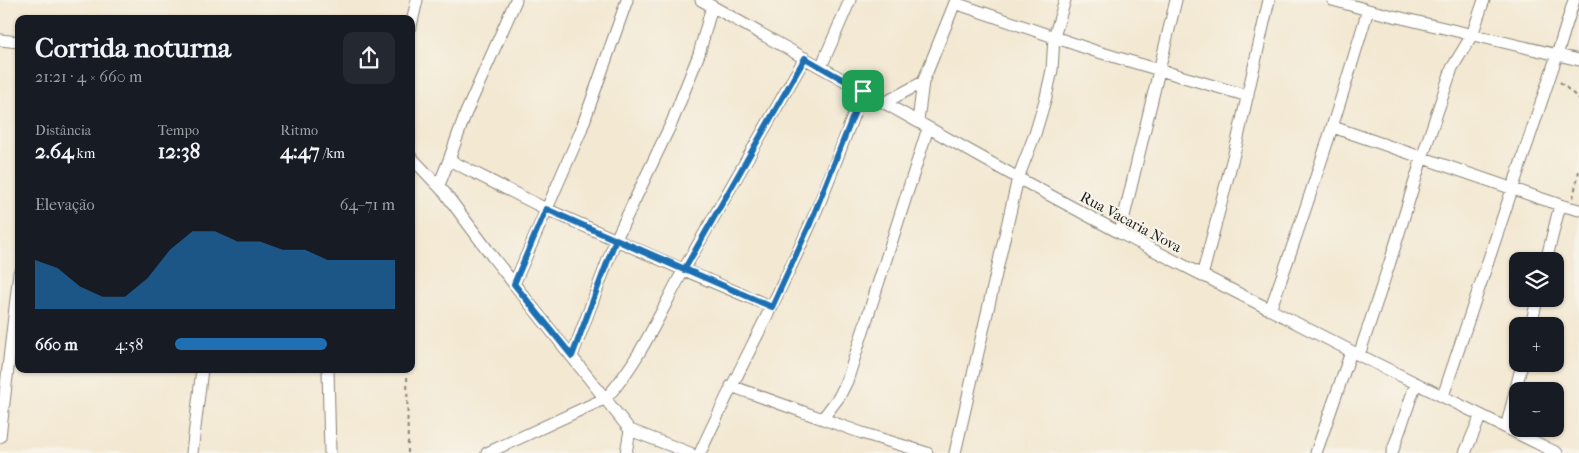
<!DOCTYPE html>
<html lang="pt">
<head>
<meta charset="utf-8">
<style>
  body { margin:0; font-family:"IM FELL French Canon",serif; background:#242831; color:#f1f3f6; height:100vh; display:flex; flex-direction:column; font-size:19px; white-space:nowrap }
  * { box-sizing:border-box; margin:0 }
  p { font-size:16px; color:#9ea1a6 }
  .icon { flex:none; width:28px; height:28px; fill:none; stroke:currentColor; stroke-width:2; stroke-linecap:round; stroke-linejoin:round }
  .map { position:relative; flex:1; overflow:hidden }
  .panel { position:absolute; left:15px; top:15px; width:400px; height:358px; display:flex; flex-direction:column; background:#171b24; border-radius:10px; box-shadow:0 1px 4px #0004 }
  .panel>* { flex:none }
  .buttons { position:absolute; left:1509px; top:252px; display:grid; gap:10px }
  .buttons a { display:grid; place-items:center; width:55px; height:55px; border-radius:10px; background:#171b24; box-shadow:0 1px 4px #0004; font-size:25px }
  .pin { position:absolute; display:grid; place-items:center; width:42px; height:42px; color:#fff; margin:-21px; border-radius:10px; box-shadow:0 2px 8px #0006 }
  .round { display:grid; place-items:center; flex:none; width:52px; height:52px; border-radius:10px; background:#242831 }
  .overview { display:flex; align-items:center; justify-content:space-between; height:85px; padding:0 20px }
  h1 { font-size:28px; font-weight:800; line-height:38px }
  .metrics { display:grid; grid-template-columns:repeat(3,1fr); gap:8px; height:85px; padding:5px 20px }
  .metrics div { display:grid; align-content:center }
  .metrics b { font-size:21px; font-weight:800 }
  .metrics small { font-size:14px; font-weight:400 }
  .metrics p { font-size:14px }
  .chart { height:140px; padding:10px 20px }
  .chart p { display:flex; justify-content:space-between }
  .chart svg { width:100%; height:90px; margin-top:5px; fill:#1f6fb2; opacity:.7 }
  ul { padding:0 20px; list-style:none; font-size:16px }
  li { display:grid; grid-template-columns:80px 60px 1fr; align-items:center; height:38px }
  li i { height:12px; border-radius:6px; background:#1f6fb2 }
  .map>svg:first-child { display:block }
</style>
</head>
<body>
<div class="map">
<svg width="1579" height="453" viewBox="0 0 1579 453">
  <rect width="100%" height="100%" fill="#f7f3e8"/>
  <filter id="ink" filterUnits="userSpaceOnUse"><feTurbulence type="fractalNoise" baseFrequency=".02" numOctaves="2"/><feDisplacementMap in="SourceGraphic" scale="10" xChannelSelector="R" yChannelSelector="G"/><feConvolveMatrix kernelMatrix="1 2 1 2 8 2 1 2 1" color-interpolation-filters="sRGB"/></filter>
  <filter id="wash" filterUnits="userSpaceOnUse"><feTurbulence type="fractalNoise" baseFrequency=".0096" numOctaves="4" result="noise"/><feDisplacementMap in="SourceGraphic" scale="20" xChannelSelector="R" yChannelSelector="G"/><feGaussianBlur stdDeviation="1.12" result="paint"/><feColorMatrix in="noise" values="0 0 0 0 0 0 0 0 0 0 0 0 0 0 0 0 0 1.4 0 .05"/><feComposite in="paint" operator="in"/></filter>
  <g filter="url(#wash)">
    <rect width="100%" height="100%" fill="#f3e8d2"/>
  </g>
  <g filter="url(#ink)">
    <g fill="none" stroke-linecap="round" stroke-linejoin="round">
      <defs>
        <path id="street" d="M 516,0 L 465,115 L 449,160 L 546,209 L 684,270 L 772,307
          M 701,0 L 1018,178 L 1120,233 L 1359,355 L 1557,453
          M 1333,0 L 1368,10 L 1579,60
          M 955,3 L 1095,51 L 1248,96
          M 411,26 L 417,0
          M 0,40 L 19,42
          M 821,67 L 850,0
          M 884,103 L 923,82
          M 918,121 L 923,82 L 956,0
          M 1333,127 L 1560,205 L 1579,210
          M 411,157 L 445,193 L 495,260 L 630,430 L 690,453
          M 439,185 L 449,160
          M 1120,233 L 1176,0
          M 1546,261 L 1560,205
          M 1202,276 L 1237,142 L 1269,0
          M 514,284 L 580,133 L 627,0
          M 1270,310 C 1306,211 1338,111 1368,10
          M 1531,326 L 1537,299
          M 1359,355 L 1390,262 L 1422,158 L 1452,68 L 1472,35 L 1484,0
          M 572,356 L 616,239 L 672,122 L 699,54 L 712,6
          M 328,369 L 330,453
          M 731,386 L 862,433 L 927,453
          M 1443,396 L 1557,55 L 1574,0
          M 823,418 L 839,397 L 847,381 L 928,128
          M 1506,428 L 1522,364
          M 0,437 L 19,273
          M 192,453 L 202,369
          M 487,453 L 606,398 C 640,361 660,313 684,269 C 724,198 765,128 805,58
          M 626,453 L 630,430
          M 700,453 C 735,376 776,302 810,225 C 830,181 845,135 863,91
          M 955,453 L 1018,178 L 1035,134 L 1046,97 L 1052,70 L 1054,37 L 1065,0
          M 1316,453 L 1351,352
          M 1392,453 L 1416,383
          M 1465,453 L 1481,415"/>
      </defs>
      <use href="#street" stroke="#888277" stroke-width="13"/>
      <path stroke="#888277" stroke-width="2" stroke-dasharray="4 4" stroke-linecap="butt" d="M 1560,82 L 1579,99
        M 1573,198 L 1579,171
        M 407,369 L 408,453"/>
      <use href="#street" stroke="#fff" stroke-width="11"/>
    </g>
  </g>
  <g fill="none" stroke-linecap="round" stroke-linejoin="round" filter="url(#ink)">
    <defs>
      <path id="route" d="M 863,91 L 805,58 L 684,270 L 546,209 L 514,284 L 572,356 L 616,239 L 772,307 L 810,224 L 863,91"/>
    </defs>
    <use href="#route" stroke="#fff" stroke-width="10"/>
    <use href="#route" stroke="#1f6fb2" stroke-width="6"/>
  </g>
  <g text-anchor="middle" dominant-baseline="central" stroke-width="4.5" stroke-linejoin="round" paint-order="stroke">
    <g font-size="15" fill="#1c1c1c" stroke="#f7f3e8">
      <text transform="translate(1131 222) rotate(28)">Rua Vacaria Nova</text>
    </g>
  </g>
</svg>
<div class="buttons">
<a><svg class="icon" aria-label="layers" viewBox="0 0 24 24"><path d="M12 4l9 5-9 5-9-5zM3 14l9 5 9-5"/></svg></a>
<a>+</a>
<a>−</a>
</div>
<div class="pin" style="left:863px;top:91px;background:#1e9e55"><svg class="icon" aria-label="arrive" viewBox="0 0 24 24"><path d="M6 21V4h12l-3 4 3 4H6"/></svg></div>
<section class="panel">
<div class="overview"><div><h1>Corrida noturna</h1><p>21:21 · 4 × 660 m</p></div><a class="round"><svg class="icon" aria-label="share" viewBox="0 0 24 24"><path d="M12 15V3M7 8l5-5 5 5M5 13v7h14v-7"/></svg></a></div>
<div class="metrics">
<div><p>Distância</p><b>2.64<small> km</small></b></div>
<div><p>Tempo</p><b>12:38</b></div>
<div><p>Ritmo</p><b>4:47<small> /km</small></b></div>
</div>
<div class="chart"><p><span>Elevação</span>64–71 m</p>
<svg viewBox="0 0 160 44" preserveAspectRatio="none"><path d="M0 44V20L10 24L20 33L30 38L40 38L50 29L60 15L70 6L80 6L90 11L100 11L110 15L120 15L130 20L140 20L150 20L160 20V44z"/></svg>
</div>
<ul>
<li><b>660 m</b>4:58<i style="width:69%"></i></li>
</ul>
</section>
</div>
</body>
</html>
